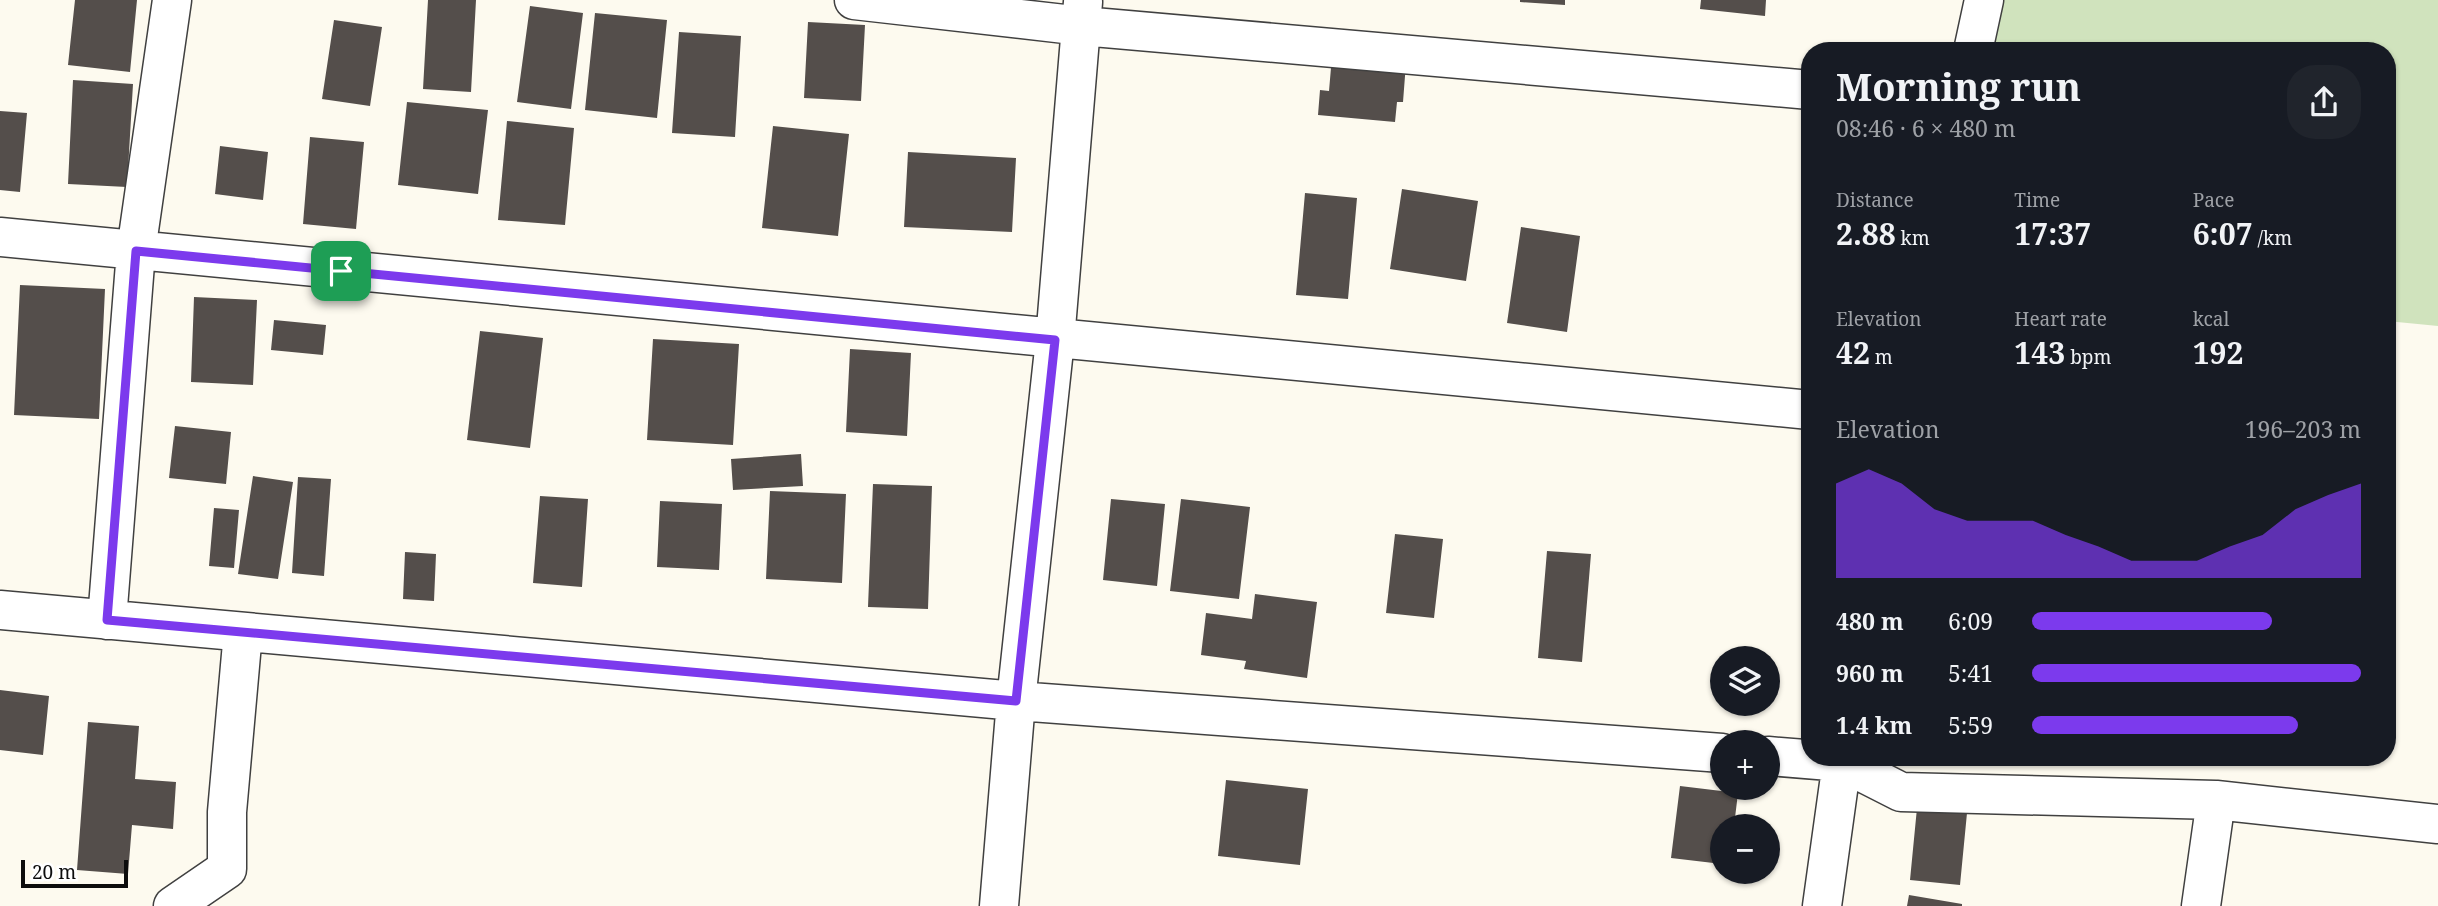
<!DOCTYPE html>
<html lang="en">
<head>
<meta charset="utf-8">
<style>
  body { margin:0; font-family:"Noto Serif",serif; background:#20242c; color:#f1f3f6; height:100vh; display:flex; flex-direction:column; font-size:26px; white-space:nowrap }
  * { box-sizing:border-box; margin:0 }
  p { font-size:23px; color:#9ea1a6 }
  .icon { flex:none; width:38px; height:38px; fill:none; stroke:currentColor; stroke-width:2; stroke-linecap:round; stroke-linejoin:round }
  .map { position:relative; flex:1; overflow:hidden }
  .drawer { position:absolute; left:1801px; top:42px; width:595px; height:724px; display:flex; flex-direction:column; background:#171b24; border-radius:28px; box-shadow:0 2px 5px #0004 }
  .drawer>* { flex:none }
  .controls { position:absolute; left:1710px; top:646px; display:grid; gap:14px }
  .controls a { display:grid; place-items:center; width:70px; height:70px; border-radius:50%; background:#171b24; box-shadow:0 2px 5px #0004; font-size:35px }
  .scale { position:absolute; left:21px; bottom:18px; width:107px; box-sizing:border-box; padding-left:7px; border:4px solid #0d0d0d; border-top:0; font-size:19px; line-height:24px; white-space:nowrap; color:#0d0d0d; -webkit-text-stroke:5px #fff; paint-order:stroke }
  .pin { position:absolute; display:grid; place-items:center; width:60px; height:60px; color:#fff; margin:-30px; border-radius:14px; box-shadow:0 4px 10px #0006 }
  .round { display:grid; place-items:center; flex:none; width:74px; height:74px; border-radius:28px; background:#20242c }
  .head { display:flex; align-items:center; justify-content:space-between; height:119px; padding:0 35px }
  h1 { font-size:38px; font-weight:700; line-height:52px }
  .stats { display:grid; grid-template-columns:repeat(3,1fr); gap:10px; height:119px; padding:7px 35px }
  .stats div { display:grid; align-content:center }
  .stats b { font-size:30px; font-weight:700 }
  .stats small { font-size:19px; font-weight:400 }
  .stats p { font-size:19px }
  .chart { height:196px; padding:14px 35px }
  .chart p { display:flex; justify-content:space-between }
  .chart svg { width:100%; height:126px; margin-top:7px; fill:#7c3aed; opacity:.7 }
  ul { padding:0 35px; list-style:none; font-size:23px }
  li { display:grid; grid-template-columns:112px 84px 1fr; align-items:center; height:52px }
  li i { height:18px; border-radius:9px; background:#7c3aed }
  .map>svg:first-child { display:block }
</style>
</head>
<body>
<div class="map">
<svg width="2438" height="906" viewBox="0 0 2438 906">
  <rect width="100%" height="100%" fill="#fdfaef"/>
  <path fill="#d0e3bd" d="M 1984,0 L 2438,0 L 2438,326 L 2387,321 L 2387,51 L 1973,51 Z"/>
  <path fill="#544e4b" d="M 75,0 L 137,0 L 130,72 L 68,65 Z
    M 428,0 L 476,0 L 471,92 L 423,89 Z
    M 1520,0 L 1565,0 L 1565,5 L 1520,2 Z
    M 1701,0 L 1766,0 L 1765,16 L 1700,9 Z
    M 530,6 L 583,13 L 571,109 L 517,102 Z
    M 595,13 L 667,20 L 657,118 L 585,110 Z
    M 334,20 L 382,27 L 370,106 L 322,99 Z
    M 808,22 L 865,25 L 861,101 L 804,98 Z
    M 679,32 L 741,36 L 735,137 L 672,133 Z
    M 1332,56 L 1406,63 L 1403,102 L 1397,102 L 1395,122 L 1318,115 L 1320,90 L 1329,91 Z
    M 73,80 L 133,84 L 127,187 L 68,184 Z
    M 407,102 L 488,110 L 478,194 L 398,185 Z
    M 0,111 L 27,113 L 20,192 L 0,190 Z
    M 507,121 L 574,128 L 565,225 L 498,220 Z
    M 773,126 L 849,134 L 838,236 L 762,228 Z
    M 310,137 L 364,142 L 356,229 L 303,224 Z
    M 220,146 L 268,152 L 263,200 L 215,194 Z
    M 908,152 L 1016,158 L 1012,232 L 904,227 Z
    M 1402,189 L 1478,201 L 1466,281 L 1390,269 Z
    M 1305,193 L 1357,198 L 1348,299 L 1296,295 Z
    M 1521,227 L 1580,236 L 1567,332 L 1507,323 Z
    M 20,285 L 105,289 L 99,419 L 14,415 Z
    M 194,297 L 257,300 L 253,385 L 191,382 Z
    M 274,320 L 326,325 L 323,355 L 271,350 Z
    M 480,331 L 543,338 L 530,448 L 467,440 Z
    M 653,339 L 739,344 L 733,445 L 647,440 Z
    M 850,349 L 911,353 L 907,436 L 846,432 Z
    M 175,426 L 231,432 L 226,484 L 169,478 Z
    M 801,454 L 803,486 L 733,490 L 731,459 Z
    M 253,476 L 293,482 L 278,579 L 238,574 Z
    M 298,477 L 331,479 L 324,576 L 292,573 Z
    M 873,484 L 932,486 L 928,609 L 868,607 Z
    M 770,491 L 846,494 L 842,583 L 766,579 Z
    M 540,496 L 588,499 L 582,587 L 533,583 Z
    M 1111,499 L 1165,504 L 1157,586 L 1103,580 Z
    M 1181,499 L 1250,507 L 1239,599 L 1170,591 Z
    M 660,501 L 722,504 L 719,570 L 657,567 Z
    M 214,508 L 239,510 L 234,568 L 209,566 Z
    M 1395,534 L 1443,539 L 1434,618 L 1386,613 Z
    M 1547,551 L 1591,554 L 1582,662 L 1538,658 Z
    M 405,552 L 436,554 L 434,601 L 403,599 Z
    M 1255,594 L 1317,602 L 1307,678 L 1244,669 L 1246,661 L 1201,655 L 1206,613 L 1252,619 Z
    M 0,690 L 49,696 L 43,755 L 0,750 Z
    M 88,722 L 139,726 L 135,779 L 176,782 L 173,829 L 132,825 L 128,874 L 77,870 Z
    M 1226,780 L 1308,789 L 1300,865 L 1218,856 Z
    M 1680,786 L 1738,793 L 1734,826 L 1722,826 L 1722,864 L 1671,858 Z
    M 1917,808 L 1967,813 L 1960,885 L 1910,880 Z
    M 1909,895 L 1962,904 L 1962,906 L 1907,906 Z"/>
  <g fill="none" stroke-linecap="round" stroke-linejoin="round">
    <defs>
      <path id="minor" d="M 854,0 L 1082,26 L 1810,90
        M 1973,51 L 1984,0
        M 0,237 L 1810,410
        M 0,610 L 1016,701 L 1722,753
        M 107,620 L 136,251 L 172,0
        M 1768,756 L 1842,762 L 1901,792 L 2216,800 L 2438,824
        M 173,906 L 227,869 L 227,812 L 243,632
        M 999,906 L 1016,701 L 1055,340 L 1083,2
        M 1822,906 L 1842,762
        M 2201,906 L 2216,800"/>
    </defs>
    <use href="#minor" stroke="#404040" stroke-width="41"/>
    <use href="#minor" stroke="#fff" stroke-width="38"/>
  </g>
  <g fill="none" stroke-linecap="round" stroke-linejoin="round">
    <defs>
      <path id="route" d="M 136,251 L 1055,340 L 1016,701 L 107,620 Z"/>
    </defs>
    <use href="#route" stroke="#fff" stroke-width="14"/>
    <use href="#route" stroke="#7c3aed" stroke-width="9"/>
  </g>
</svg>
<div class="controls">
<a><svg class="icon" aria-label="layers" viewBox="0 0 24 24"><path d="M12 4l9 5-9 5-9-5zM3 14l9 5 9-5"/></svg></a>
<a>+</a>
<a>−</a>
</div>
<div class="scale">20 m</div>
<div class="pin" style="left:341px;top:271px;background:#1e9e55"><svg class="icon" aria-label="arrive" viewBox="0 0 24 24"><path d="M6 21V4h12l-3 4 3 4H6"/></svg></div>
<section class="drawer">
<div class="head"><div><h1>Morning run</h1><p>08:46 · 6 × 480 m</p></div><a class="round"><svg class="icon" aria-label="share" viewBox="0 0 24 24"><path d="M12 15V3M7 8l5-5 5 5M5 13v7h14v-7"/></svg></a></div>
<div class="stats">
<div><p>Distance</p><b>2.88<small> km</small></b></div>
<div><p>Time</p><b>17:37</b></div>
<div><p>Pace</p><b>6:07<small> /km</small></b></div>
</div>
<div class="stats">
<div><p>Elevation</p><b>42<small> m</small></b></div>
<div><p>Heart rate</p><b>143<small> bpm</small></b></div>
<div><p>kcal</p><b>192</b></div>
</div>
<div class="chart"><p><span>Elevation</span>196–203 m</p>
<svg viewBox="0 0 160 44" preserveAspectRatio="none"><path d="M0 44V11L10 6L20 11L30 20L40 24L50 24L60 24L70 29L80 33L90 38L100 38L110 38L120 33L130 29L140 20L150 15L160 11V44z"/></svg>
</div>
<ul>
<li><b>480 m</b>6:09<i style="width:73%"></i></li>
<li><b>960 m</b>5:41<i style="width:100%"></i></li>
<li><b>1.4 km</b>5:59<i style="width:81%"></i></li>
</ul>
</section>
</div>
</body>
</html>
